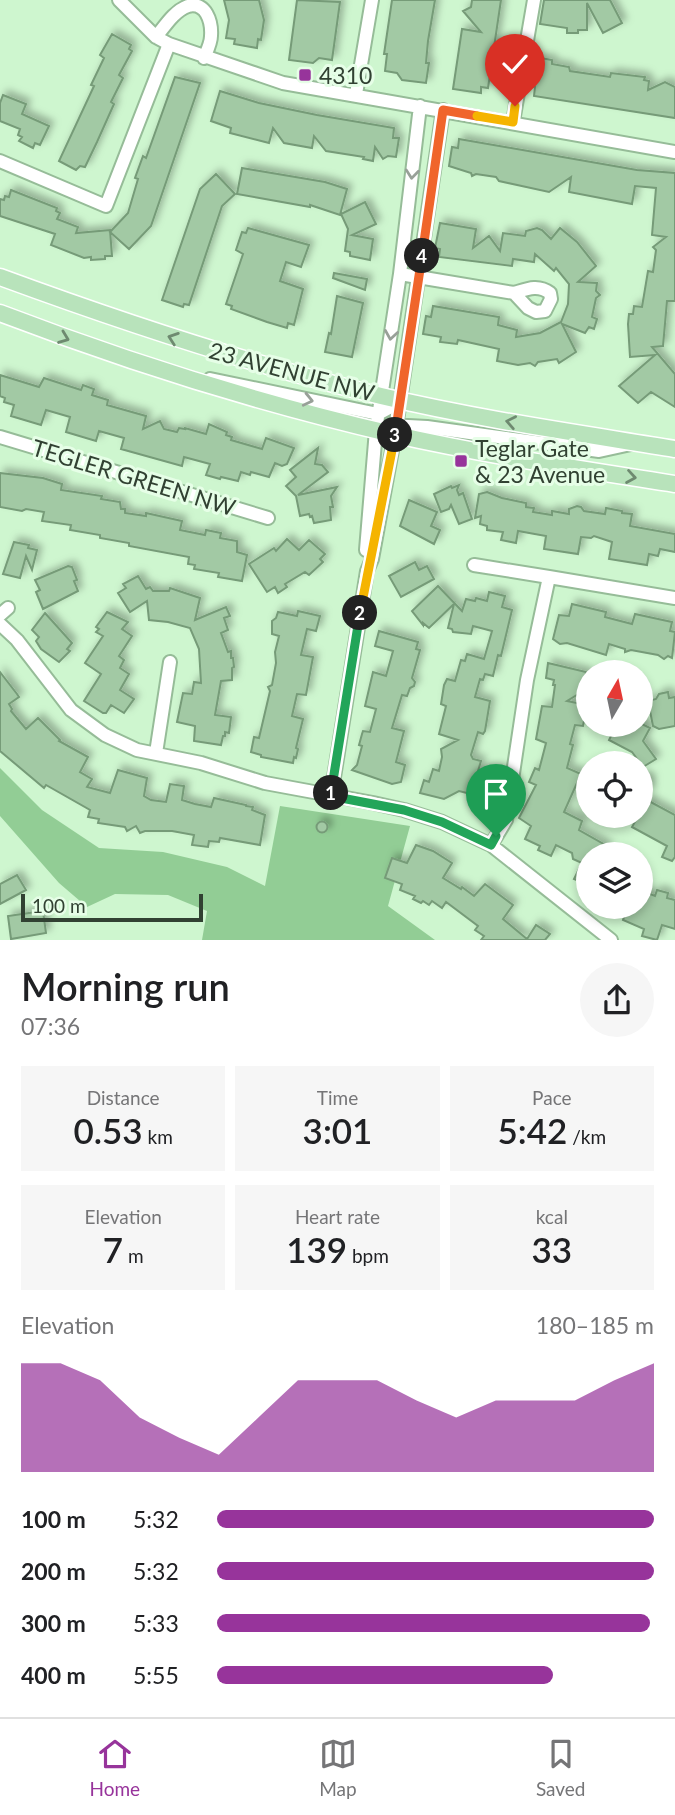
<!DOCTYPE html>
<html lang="en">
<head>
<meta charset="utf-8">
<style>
  body { margin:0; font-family:Lato,sans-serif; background:#f6f6f6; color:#202124; height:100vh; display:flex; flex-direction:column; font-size:26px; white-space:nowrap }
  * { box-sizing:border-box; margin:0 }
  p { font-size:23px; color:#757577 }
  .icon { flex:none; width:38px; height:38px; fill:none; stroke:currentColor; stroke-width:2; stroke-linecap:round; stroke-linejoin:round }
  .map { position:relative; height:940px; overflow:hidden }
  .panel { display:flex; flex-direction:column; background:#fff; flex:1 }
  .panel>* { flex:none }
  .needle { width:46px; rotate:9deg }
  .buttons { position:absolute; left:576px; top:660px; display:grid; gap:14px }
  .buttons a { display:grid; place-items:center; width:77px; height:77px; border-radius:50%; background:#fff; box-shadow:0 4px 10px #0003; font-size:35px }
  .scale { position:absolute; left:21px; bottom:18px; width:182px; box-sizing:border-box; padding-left:7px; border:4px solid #314132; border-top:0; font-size:19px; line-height:24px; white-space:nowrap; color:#314132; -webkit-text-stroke:5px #e6fee7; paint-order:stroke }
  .pin { position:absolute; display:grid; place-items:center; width:60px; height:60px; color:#fff; margin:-72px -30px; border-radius:50% 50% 50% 0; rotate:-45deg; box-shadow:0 0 7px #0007 }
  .pin .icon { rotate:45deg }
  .km { position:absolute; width:35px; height:35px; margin:-18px; border-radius:50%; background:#222; color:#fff; font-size:19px; line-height:35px; text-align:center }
  .round { display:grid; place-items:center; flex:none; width:74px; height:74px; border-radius:37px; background:#f6f6f6 }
  .summary { display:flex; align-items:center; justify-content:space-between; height:119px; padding:0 21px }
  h1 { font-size:38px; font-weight:600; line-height:52px }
  .figures { display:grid; grid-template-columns:repeat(3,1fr); gap:10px; height:119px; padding:7px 21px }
  .figures div { display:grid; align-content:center; border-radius:0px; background:#f6f6f6; text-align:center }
  .figures b { font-size:35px; font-weight:600 }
  .figures small { font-size:19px; font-weight:400 }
  .figures p { font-size:19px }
  .chart { height:196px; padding:14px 21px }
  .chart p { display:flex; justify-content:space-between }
  .chart svg { width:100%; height:126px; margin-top:7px; fill:#97349b; opacity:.7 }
  ul { padding:0 21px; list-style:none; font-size:23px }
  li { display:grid; grid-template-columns:112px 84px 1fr; align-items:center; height:52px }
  li i { height:18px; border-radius:9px; background:#97349b }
  .menu { display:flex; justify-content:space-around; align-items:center; height:98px; border-top:2px solid #e0e0e0; background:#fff; font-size:19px; color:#757577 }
  .menu a { display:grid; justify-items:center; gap:4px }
  .menu .on { color:#97349b }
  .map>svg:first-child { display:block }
</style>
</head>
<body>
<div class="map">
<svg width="675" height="940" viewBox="0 0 675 940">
  <defs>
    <filter id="shadow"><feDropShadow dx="4.5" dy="-4.5" stdDeviation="3.5" flood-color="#0004"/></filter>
  </defs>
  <rect width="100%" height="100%" fill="#cef6cf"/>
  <path fill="#92cd95" d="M 0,768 L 42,810 L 99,848 L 163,852 L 227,867 L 265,886 L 280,806 L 410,826 L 388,906 L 435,940 L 202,940 L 207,911 L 168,895 L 115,894 L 87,907 L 59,883 L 0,816 Z"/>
  <path fill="#a2c9a4" stroke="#769b78" stroke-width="2" filter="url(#shadow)" d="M 224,0 L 259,0 L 264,20 L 261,40 L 258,39 L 257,48 L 234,44 L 235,39 L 226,38 L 229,20 Z
    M 297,0 L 340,2 L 332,60 L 319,58 L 313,63 L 289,60 Z
    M 392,0 L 435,0 L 428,41 L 426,63 L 429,63 L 426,83 L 402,80 L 397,73 L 385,71 L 387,54 L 384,54 Z
    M 472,0 L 501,0 L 488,88 L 481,87 L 481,93 L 453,89 L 462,29 L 481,32 L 463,11 L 471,7 Z
    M 544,0 L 610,0 L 622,23 L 603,33 L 587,3 L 587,30 L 578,30 L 578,33 L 567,33 L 567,28 L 540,24 Z
    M 112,34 L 131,45 L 129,49 L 132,51 L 119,75 L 123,78 L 111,102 L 114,104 L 97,142 L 85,167 L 80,166 L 76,170 L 59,161 L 94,86 L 91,85 L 104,58 L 100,55 Z
    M 541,58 L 552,60 L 552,64 L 569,67 L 570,71 L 610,77 L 611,73 L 645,77 L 644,80 L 649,81 L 648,90 L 665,82 L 675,87 L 675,118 L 534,96 L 535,87 L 531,86 L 534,65 L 539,65 Z
    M 175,77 L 200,83 L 151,226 L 129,249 L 110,232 L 128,213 L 138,179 L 135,178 L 143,156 L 146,158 Z
    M 220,91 L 259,103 L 317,115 L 394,128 L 393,138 L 399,138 L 396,157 L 388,156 L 383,159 L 375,147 L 373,161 L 363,159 L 364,157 L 326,151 L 314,136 L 312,148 L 284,143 L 273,128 L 269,143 L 230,133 L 231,128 L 211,121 Z
    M 3,95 L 26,104 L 22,114 L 49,126 L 40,145 L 35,143 L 33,148 L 19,141 L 22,137 L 18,135 L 20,129 L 0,121 L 0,103 Z
    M 459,139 L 637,170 L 675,173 L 675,301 L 667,301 L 663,346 L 652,347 L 675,374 L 675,407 L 651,392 L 638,403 L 619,386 L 655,355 L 630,357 L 628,324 L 629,314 L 633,314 L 634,306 L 642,307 L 648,271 L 653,272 L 656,250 L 653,247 L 666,237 L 652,235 L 656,188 L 635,186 L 632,204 L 569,192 L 571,177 L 549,192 L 499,181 L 496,177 L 476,174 L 472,176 L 471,173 L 449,166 L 452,147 L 458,148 Z
    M 242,168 L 325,182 L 347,189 L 340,215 L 310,205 L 310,207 L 237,194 Z
    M 216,174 L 235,194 L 222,206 L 189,305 L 184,304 L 183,307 L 162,300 L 200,189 Z
    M 11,190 L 57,208 L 56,211 L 60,213 L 57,219 L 78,227 L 76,233 L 110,230 L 112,256 L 105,256 L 105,259 L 91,260 L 91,257 L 84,258 L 51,245 L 55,234 L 0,216 L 0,199 L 4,200 L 5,196 L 9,197 Z
    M 365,202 L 376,224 L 352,235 L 373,239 L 370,260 L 350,256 L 350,252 L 345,251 L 348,229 L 341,214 Z
    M 440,223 L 476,229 L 473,248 L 489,236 L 500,251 L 503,233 L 525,236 L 526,231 L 537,228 L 542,230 L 551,239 L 560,228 L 577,242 L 596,266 L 578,282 L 597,283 L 596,291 L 600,295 L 596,298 L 592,317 L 597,319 L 594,329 L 589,327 L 585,333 L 562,324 L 576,352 L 559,363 L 557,359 L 538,362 L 535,366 L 530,363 L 518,365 L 497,361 L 499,349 L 458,340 L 457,344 L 440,342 L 441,337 L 423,334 L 426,316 L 431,317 L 433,306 L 499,317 L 498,325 L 517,330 L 516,337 L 540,333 L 561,322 L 568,304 L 569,284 L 556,268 L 554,271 L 535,254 L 534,262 L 513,259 L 512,266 L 439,257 L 440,249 L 435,248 Z
    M 248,228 L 309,245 L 301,267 L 286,262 L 280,281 L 303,289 L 294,325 L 288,323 L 287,328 L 267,322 L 231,309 L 232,306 L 226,304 L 243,254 L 236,250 L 242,232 L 246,233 Z
    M 334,273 L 367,279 L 365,290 L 333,278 Z
    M 337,296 L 363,303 L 352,357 L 325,352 L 329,333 L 331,334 Z
    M 0,375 L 39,387 L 44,378 L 81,390 L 83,385 L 94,389 L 92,395 L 108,400 L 107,405 L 146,416 L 143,429 L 160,421 L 164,429 L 177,432 L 179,428 L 185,429 L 185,428 L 206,434 L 209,424 L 227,432 L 226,435 L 232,437 L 231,440 L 262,449 L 266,438 L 294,448 L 287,464 L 282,466 L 275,463 L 269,477 L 251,472 L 250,475 L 241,472 L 238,481 L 221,477 L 220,479 L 206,475 L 210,464 L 184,457 L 182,466 L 121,449 L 124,438 L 99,431 L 96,441 L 66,432 L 70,417 L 46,410 L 41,425 L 11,416 L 14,405 L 4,402 L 5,398 L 0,396 Z
    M 318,448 L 315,464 L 322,465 L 328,472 L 298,495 L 337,487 L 331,496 L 333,507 L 330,507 L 331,520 L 314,523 L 312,516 L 310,517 L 309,514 L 300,516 L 296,496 L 286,486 L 296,477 L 290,470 Z
    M 0,473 L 43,478 L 62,484 L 61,490 L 102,496 L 101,499 L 120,502 L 121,509 L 125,509 L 125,513 L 146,516 L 146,513 L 182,521 L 180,530 L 205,535 L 206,530 L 221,533 L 220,538 L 237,541 L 237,552 L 247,555 L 242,581 L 218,577 L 219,573 L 194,569 L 195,565 L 188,564 L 189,557 L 129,546 L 129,543 L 100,538 L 100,535 L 70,530 L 71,525 L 42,521 L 44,512 L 26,509 L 22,511 L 0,507 Z
    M 459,485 L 457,490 L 459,495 L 463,493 L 472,519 L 459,524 L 451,505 L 449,509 L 441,512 L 434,494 L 451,486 L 452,488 Z
    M 487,492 L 502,498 L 526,503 L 526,507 L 534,508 L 533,512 L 552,515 L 552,511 L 569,514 L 569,509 L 577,506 L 581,507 L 584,511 L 605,514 L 606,508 L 622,511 L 622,513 L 632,514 L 630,526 L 675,534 L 675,552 L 660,549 L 658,556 L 649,554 L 647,565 L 609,559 L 612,542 L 594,536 L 591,538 L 581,537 L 578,554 L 544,549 L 546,536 L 518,531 L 516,543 L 501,540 L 503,532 L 487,530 L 487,526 L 480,524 L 481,516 L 475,518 L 479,494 Z
    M 409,500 L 437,512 L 431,526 L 440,530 L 434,544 L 400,526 Z
    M 287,539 L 299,550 L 309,540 L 325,554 L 320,559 L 323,562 L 309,575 L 305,572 L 285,584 L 287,587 L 278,593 L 275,587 L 267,592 L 249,564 L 274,548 L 276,551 Z
    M 14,542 L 29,545 L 28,548 L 37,550 L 32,570 L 26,556 L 20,578 L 3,574 Z
    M 415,562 L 419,570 L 427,566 L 434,579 L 401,597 L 389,576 Z
    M 68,566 L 72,567 L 77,580 L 74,581 L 78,591 L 43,609 L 36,592 L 40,590 L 35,580 Z
    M 138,576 L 146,589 L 150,587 L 153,591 L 169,591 L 170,588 L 200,598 L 195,620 L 226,607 L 230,616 L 224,618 L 228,630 L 221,633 L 228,652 L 231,651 L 231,658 L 233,658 L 234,667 L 232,668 L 232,680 L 221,681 L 215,715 L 231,717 L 229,733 L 225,732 L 225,736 L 223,736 L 221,745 L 194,741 L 195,726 L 177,722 L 183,693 L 192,694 L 194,682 L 201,683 L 199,649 L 190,628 L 168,622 L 149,620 L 147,601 L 130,612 L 118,593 L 126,588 L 123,584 Z
    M 438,586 L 462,611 L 466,599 L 475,601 L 476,598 L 487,601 L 489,592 L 505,596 L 502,607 L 512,610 L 501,656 L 498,655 L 493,676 L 485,674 L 483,680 L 480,679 L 475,697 L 490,701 L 485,731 L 483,734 L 478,732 L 471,755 L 473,759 L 481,761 L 471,794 L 459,791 L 444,799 L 420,793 L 424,780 L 429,782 L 433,769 L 439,771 L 442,757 L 441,749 L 458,740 L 439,734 L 446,706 L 441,704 L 444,685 L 447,679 L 455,681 L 461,660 L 465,661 L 467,654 L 484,659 L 492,631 L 473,626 L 471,634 L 453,632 L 452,629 L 448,628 L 454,604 L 429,628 L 423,623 L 423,625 L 412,611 Z
    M 572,604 L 606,612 L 605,617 L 632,624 L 635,614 L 672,622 L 670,631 L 675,632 L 672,658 L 668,656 L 664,659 L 658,655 L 631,650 L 625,652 L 625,649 L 609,644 L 606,655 L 567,643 L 560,644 L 553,639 L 559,615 L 569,616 Z
    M 298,611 L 320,616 L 316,631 L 307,629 L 301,655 L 313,657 L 306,695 L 297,694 L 292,716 L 303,719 L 296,748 L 298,749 L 296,758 L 294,757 L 293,763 L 261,757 L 261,755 L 251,752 L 254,737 L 259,738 L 270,691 L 268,687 L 272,685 L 276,663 L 275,652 L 279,636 L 272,634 L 272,621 L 276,618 L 278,612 L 297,616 Z
    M 107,612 L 128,622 L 122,629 L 132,636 L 119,656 L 124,660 L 120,668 L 129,674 L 120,690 L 134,699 L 124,713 L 111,705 L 106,713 L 103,713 L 84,701 L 101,674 L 85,663 L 103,636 L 96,632 L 99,629 L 96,627 Z
    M 45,613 L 72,643 L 67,649 L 70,651 L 59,662 L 41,649 L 36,641 L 39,637 L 32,630 Z
    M 379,631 L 418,642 L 416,649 L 420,650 L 412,678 L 415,682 L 414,686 L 410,688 L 407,696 L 402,695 L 392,728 L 404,731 L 396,762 L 405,765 L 401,782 L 392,784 L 352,770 L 357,765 L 362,746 L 359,745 L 362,734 L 363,731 L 370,732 L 376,709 L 365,706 L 373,672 L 386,676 L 393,651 L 375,646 Z
    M 548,663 L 586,672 L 585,690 L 567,701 L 587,705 L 583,726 L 575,725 L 570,744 L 573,745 L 567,768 L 581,774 L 564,812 L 582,821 L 579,830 L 607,846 L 603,854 L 588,854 L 588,885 L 574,879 L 582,863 L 573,859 L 572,853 L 556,845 L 551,856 L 538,850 L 540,846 L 525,839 L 531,826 L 519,818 L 536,785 L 529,782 L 535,768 L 539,770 L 546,743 L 536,739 L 542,706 L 552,707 L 555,685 L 553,685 L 554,680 L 546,678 Z
    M 0,672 L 17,694 L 19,697 L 9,704 L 12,709 L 11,711 L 26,729 L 38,718 L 60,740 L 59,741 L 88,757 L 80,772 L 92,779 L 87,787 L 110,793 L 118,770 L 147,778 L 144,796 L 151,800 L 166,802 L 170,784 L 184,786 L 182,800 L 195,804 L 211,807 L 214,798 L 246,805 L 246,806 L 253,807 L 252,810 L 265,815 L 260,845 L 220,838 L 219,842 L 209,841 L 208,847 L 192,845 L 194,835 L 172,831 L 145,831 L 140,833 L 136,826 L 127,831 L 125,827 L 98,823 L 99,819 L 88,817 L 90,810 L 46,785 L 44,788 L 0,751 Z
    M 668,692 L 669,698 L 675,697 L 675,726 L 659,729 L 653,726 L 648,701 L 656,699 L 659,694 Z
    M 617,724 L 642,724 L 650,728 L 643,741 L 656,759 L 643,767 L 632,752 L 609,740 Z
    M 640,776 L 650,778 L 650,791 L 640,791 Z
    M 647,800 L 675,815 L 675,857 L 672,861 L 662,857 L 667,846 L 632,827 Z
    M316.5 827a5.5 5.5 0 1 1 11 0a5.5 5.5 0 1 1-11 0Z
    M 416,845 L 433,851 L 452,863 L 443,878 L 461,889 L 462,887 L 474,896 L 485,884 L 513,905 L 503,919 L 527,939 L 536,925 L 550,934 L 545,940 L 481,940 L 484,936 L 475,930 L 478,926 L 446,902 L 442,908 L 432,901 L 429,905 L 423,901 L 421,903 L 413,899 L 415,896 L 400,890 L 402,884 L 385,878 L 392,858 L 407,863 Z
    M 17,875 L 26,890 L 0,904 L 0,884 Z
    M 640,890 L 655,896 L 657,890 L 668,893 L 667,898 L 675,900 L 675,929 L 662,925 L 657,940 L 642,936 L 644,929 L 623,920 L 628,906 L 640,906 Z
    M 43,911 L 46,933 L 11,939 L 8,916 Z"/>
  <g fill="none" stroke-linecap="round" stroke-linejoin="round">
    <defs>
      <path id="minor" d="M 119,0 L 156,37 L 169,44 L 283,83 L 675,152
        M 156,37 C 165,26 174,11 188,6 C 206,1 212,22 211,36 C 211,43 207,51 204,58
        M 356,94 L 372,0
        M 513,122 L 534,0
        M 0,161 L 106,206 L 169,44
        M 400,274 L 514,293 L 528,308 L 536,312 L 545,311 L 551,299 L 550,293 C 538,284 527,289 514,293
        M 210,379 L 378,414 L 389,408 L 398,400
        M 389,425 L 427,427 L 599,451 L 631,444
        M 0,437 L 268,518
        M 366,550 L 376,430 L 400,274 L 420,106
        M 474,565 L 549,577
        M 0,615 L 8,608
        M 0,624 L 17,640 L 71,710 L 105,735 L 137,750 L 201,763 L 265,783 L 373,803 L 404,810 L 442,822 L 491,845 L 611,940
        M 156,753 L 170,662
        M 331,796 L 367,571 L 372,559 L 395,434 L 443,110
        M 491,845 L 506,820 L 527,680 L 549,577 L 675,598"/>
      <path id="major" d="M 0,277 C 125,323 251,365 381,396 C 478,419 577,433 675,449
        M 0,313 C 128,362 258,403 392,434 C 485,455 580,469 675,484"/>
    </defs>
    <use href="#minor" stroke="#96bc98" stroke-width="16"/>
    <use href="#major" stroke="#fff" stroke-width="19"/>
    <use href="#minor" stroke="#fff" stroke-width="12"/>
    <use href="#major" stroke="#b8e3bb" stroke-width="16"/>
  </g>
  <defs><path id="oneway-chevron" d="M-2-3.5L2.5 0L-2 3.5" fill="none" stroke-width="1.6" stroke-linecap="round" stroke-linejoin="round" transform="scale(1.75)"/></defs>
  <g stroke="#98a098">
    <use href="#oneway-chevron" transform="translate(412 174) rotate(96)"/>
    <use href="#oneway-chevron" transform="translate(391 335) rotate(99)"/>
    <use href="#oneway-chevron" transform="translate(308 400) rotate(13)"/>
  </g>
  <g stroke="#6e8a70">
    <use href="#oneway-chevron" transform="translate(64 338) rotate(21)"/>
    <use href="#oneway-chevron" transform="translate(173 338) rotate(-161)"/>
    <use href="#oneway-chevron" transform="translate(511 422) rotate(-169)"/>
    <use href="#oneway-chevron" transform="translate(631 477) rotate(9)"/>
  </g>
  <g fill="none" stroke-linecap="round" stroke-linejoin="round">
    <defs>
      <path id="split-1" d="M 331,793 L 331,796 L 404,810 L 442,822 L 491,845 L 496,836"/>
      <path id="split-2" d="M 331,793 L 360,613"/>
      <path id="split-3" d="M 360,613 L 395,435"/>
      <path id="split-4" d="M 395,435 L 422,256"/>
      <path id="split-5" d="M 422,256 L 443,110 L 477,116"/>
      <path id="split-6" d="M 477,116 L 513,122 L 515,106"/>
    </defs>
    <use href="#split-1" stroke="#fff" stroke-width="14"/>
    <use href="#split-2" stroke="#fff" stroke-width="14"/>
    <use href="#split-3" stroke="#fff" stroke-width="14"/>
    <use href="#split-4" stroke="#fff" stroke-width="14"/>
    <use href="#split-5" stroke="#fff" stroke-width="14"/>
    <use href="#split-6" stroke="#fff" stroke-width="14"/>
    <use href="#split-1" stroke="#22a559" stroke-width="9"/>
    <use href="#split-2" stroke="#22a559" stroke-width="9"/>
    <use href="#split-3" stroke="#f5b400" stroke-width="9"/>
    <use href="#split-4" stroke="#f0652b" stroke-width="9"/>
    <use href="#split-5" stroke="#f0652b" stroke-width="9"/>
    <use href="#split-6" stroke="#f5b400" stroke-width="9"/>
  </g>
  <g fill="#97349b" stroke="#e6fee7" stroke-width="2.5">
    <rect x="298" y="68" width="14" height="14" rx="3.5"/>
    <rect x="454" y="454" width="14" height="14" rx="3.5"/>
  </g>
  <g text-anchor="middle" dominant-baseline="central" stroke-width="6" stroke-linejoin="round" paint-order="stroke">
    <g font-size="23" fill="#314132" stroke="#e6fee7" text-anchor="start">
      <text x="319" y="75">4310</text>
      <text x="475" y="448">Teglar Gate<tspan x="475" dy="26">&amp; 23 Avenue</tspan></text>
    </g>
    <g font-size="23" fill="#314132" stroke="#e6fee7">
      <text transform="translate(292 371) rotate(15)">23 AVENUE NW</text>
      <text transform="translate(134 477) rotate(17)">TEGLER GREEN NW</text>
    </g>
  </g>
</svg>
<div class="buttons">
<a><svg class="needle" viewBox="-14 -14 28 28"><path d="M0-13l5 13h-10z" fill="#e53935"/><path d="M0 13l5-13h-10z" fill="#757577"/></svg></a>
<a><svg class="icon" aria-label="locate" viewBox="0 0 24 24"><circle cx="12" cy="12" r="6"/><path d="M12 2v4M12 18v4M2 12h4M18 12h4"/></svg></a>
<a><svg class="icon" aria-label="layers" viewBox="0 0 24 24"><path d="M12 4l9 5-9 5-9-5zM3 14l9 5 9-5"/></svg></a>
</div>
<div class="scale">100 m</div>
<div class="pin" style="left:496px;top:836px;background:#1e9e55"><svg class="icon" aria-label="arrive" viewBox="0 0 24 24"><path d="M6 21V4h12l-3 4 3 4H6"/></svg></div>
<div class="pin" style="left:515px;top:106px;background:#d93025"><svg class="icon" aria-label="check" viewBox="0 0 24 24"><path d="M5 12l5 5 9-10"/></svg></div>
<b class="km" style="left:331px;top:793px">1</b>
<b class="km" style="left:360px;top:613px">2</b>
<b class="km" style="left:395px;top:435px">3</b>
<b class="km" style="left:422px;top:256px">4</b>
</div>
<section class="panel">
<div class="summary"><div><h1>Morning run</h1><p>07:36</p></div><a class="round"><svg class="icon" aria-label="share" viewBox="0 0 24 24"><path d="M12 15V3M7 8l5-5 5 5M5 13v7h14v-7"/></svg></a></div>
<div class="figures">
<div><p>Distance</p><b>0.53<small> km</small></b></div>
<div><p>Time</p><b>3:01</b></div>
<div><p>Pace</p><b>5:42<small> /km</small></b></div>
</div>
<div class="figures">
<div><p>Elevation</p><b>7<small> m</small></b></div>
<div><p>Heart rate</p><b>139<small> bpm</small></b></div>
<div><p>kcal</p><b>33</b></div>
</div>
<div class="chart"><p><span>Elevation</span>180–185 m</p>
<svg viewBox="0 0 160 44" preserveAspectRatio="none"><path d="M0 44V6L10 6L20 12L30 25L40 32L50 38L60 25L70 12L80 12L90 12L100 19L110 25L120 19L130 19L140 19L150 12L160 6V44z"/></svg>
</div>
<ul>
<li><b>100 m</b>5:32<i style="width:100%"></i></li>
<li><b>200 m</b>5:32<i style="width:100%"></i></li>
<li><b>300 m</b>5:33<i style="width:99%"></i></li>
<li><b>400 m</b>5:55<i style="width:77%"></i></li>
</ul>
</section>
<nav class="menu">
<a class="on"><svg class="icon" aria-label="home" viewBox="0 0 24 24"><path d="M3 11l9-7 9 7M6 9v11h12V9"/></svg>Home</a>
<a><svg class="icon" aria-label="map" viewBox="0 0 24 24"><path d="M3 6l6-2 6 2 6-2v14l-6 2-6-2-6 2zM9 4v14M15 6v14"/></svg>Map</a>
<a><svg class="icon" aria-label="saved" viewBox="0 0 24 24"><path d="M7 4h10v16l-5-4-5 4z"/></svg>Saved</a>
</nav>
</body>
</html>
